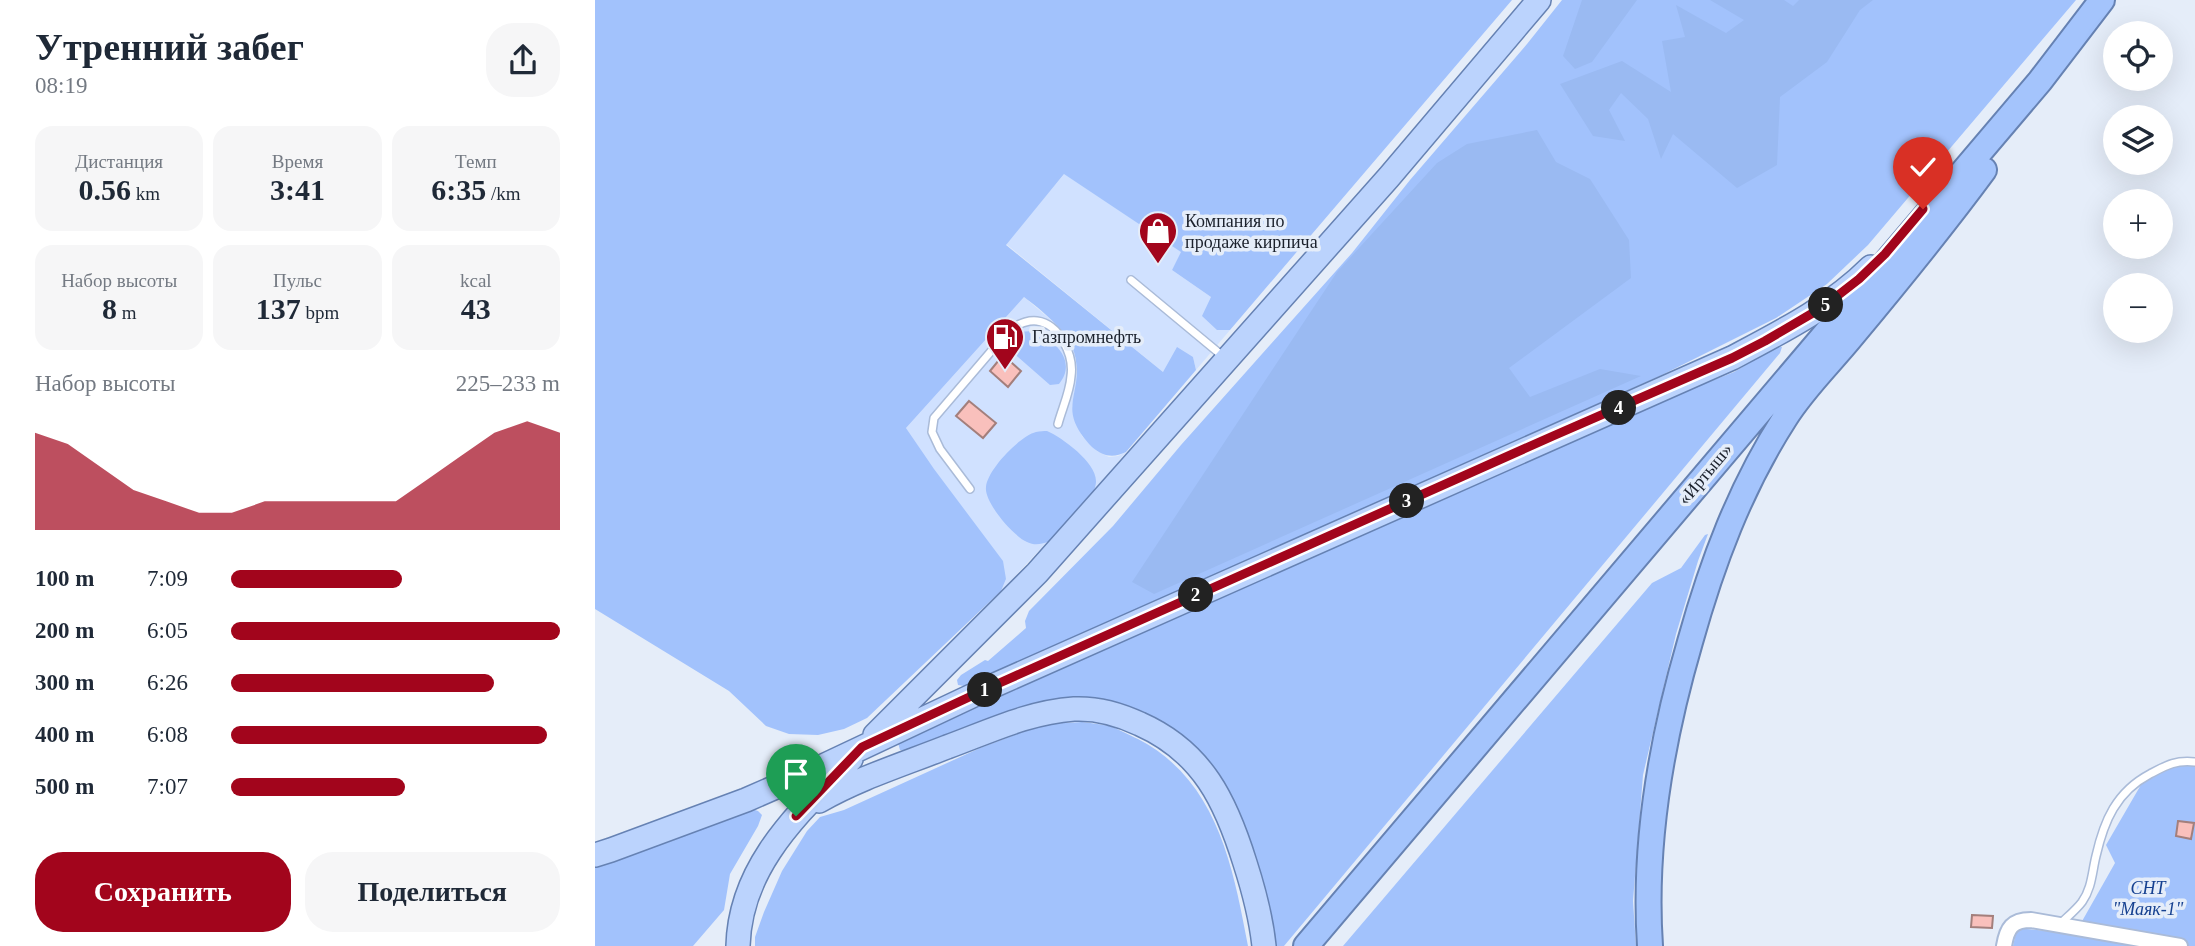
<!DOCTYPE html>
<html lang="ru">
<head>
<meta charset="utf-8">
<style>
  body { margin:0; font-family:Georgia,serif; background:#f6f6f7; color:#1f2937; height:100vh; display:flex; flex-direction:column; font-size:26px; white-space:nowrap }
  * { box-sizing:border-box; margin:0 }
  p { font-size:23px; color:#747a83 }
  .icon { flex:none; width:38px; height:38px; fill:none; stroke:currentColor; stroke-width:2; stroke-linecap:round; stroke-linejoin:round }
  .map { position:relative; flex:1; overflow:hidden }
  .panel { display:flex; flex-direction:column; background:#fff; width:595px }
  .panel>* { flex:none }
  .controls { position:absolute; left:1508px; top:21px; display:grid; gap:14px }
  .controls a { display:grid; place-items:center; width:70px; height:70px; border-radius:50%; background:#fff; box-shadow:0 7px 28px #0002; font-size:35px }
  .pin { position:absolute; display:grid; place-items:center; width:60px; height:60px; color:#fff; margin:-72px -30px; border-radius:50% 50% 50% 0; rotate:-45deg; box-shadow:0 0 7px #0007 }
  .pin .icon { rotate:45deg }
  .km { position:absolute; width:35px; height:35px; margin:-18px; border-radius:50%; background:#222; color:#fff; font-size:19px; line-height:35px; text-align:center }
  .round { display:grid; place-items:center; flex:none; width:74px; height:74px; border-radius:28px; background:#f6f6f7 }
  .head { display:flex; align-items:center; justify-content:space-between; height:119px; padding:0 35px }
  h1 { font-size:38px; font-weight:700; line-height:52px }
  .figures { display:grid; grid-template-columns:repeat(3,1fr); gap:10px; height:119px; padding:7px 35px }
  .figures div { display:grid; align-content:center; border-radius:18px; background:#f6f6f7; text-align:center }
  .figures b { font-size:30px; font-weight:700 }
  .figures small { font-size:19px; font-weight:400 }
  .figures p { font-size:19px }
  .chart { height:196px; padding:14px 35px }
  .chart p { display:flex; justify-content:space-between }
  .chart svg { width:100%; height:126px; margin-top:7px; fill:#a2051c; opacity:.7 }
  .primary-button { display:flex; gap:14px; margin-top:auto; padding:14px 35px }
  .primary-button a { flex:1; height:80px; border-radius:28px; background:#a2051c; color:#fff; font-size:28px; font-weight:700; line-height:80px; text-align:center }
  .primary-button a+a { background:#f6f6f7; color:#1f2937 }
  ul { padding:0 35px; list-style:none; font-size:23px }
  li { display:grid; grid-template-columns:112px 84px 1fr; align-items:center; height:52px }
  li i { height:18px; border-radius:9px; background:#a2051c }
  main { display:flex; flex:1; min-height:0 }
  .map>svg:first-child { display:block }
</style>
</head>
<body>
<main>
<section class="panel">
<div class="head"><div><h1>Утренний забег</h1><p>08:19</p></div><a class="round"><svg class="icon" aria-label="share" viewBox="0 0 24 24"><path d="M12 15V3M7 8l5-5 5 5M5 13v7h14v-7"/></svg></a></div>
<div class="figures">
<div><p>Дистанция</p><b>0.56<small> km</small></b></div>
<div><p>Время</p><b>3:41</b></div>
<div><p>Темп</p><b>6:35<small> /km</small></b></div>
</div>
<div class="figures">
<div><p>Набор высоты</p><b>8<small> m</small></b></div>
<div><p>Пульс</p><b>137<small> bpm</small></b></div>
<div><p>kcal</p><b>43</b></div>
</div>
<div class="chart"><p><span>Набор высоты</span>225–233 m</p>
<svg viewBox="0 0 160 44" preserveAspectRatio="none"><path d="M0 44V10L10 14L20 22L30 30L40 34L50 38L60 38L70 34L80 34L90 34L100 34L110 34L120 26L130 18L140 10L150 6L160 10V44z"/></svg>
</div>
<ul>
<li><b>100 m</b>7:09<i style="width:52%"></i></li>
<li><b>200 m</b>6:05<i style="width:100%"></i></li>
<li><b>300 m</b>6:26<i style="width:80%"></i></li>
<li><b>400 m</b>6:08<i style="width:96%"></i></li>
<li><b>500 m</b>7:07<i style="width:53%"></i></li>
</ul>
<div class="primary-button"><a>Сохранить</a><a>Поделиться</a></div>
</section>
<div class="map">
<svg width="1600" height="946" viewBox="0 0 1600 946">
  <rect width="100%" height="100%" fill="#e5edf9"/>
  <path fill="#d0e1ff" d="M 470,173 L 587,252 L 577,270 L 616,297 L 622,330 L 635,330 L 601,370 L 598,357 L 568,372 L 411,244 Z
    M 429,297 L 463,326 L 479,350 L 482,381 L 477,406 L 487,436 L 502,451 L 514,457 L 523,456 L 531,452 L 498,493 L 406,591 L 411,579 L 311,428 Z"/>
  <path fill="#a2c2fc" d="M 0,0 L 917,0 L 635,330 L 622,330 L 607,316 L 616,297 L 577,270 L 586,252 L 469,174 L 411,245 L 568,372 L 582,347 L 598,357 L 601,370 L 531,452 C 519,458 508,457 497,447 C 458,406 491,395 479,352 C 474,332 445,309 429,297 L 311,428 L 339,469 L 408,561 L 411,579 L 406,591 L 272,718 L 249,729 L 223,735 L 194,734 L 171,726 L 134,691 L 0,609 Z
    M 967,0 L 1481,0 L 1273,245 L 1232,284 L 1181,318 L 1067,375 L 384,680 L 369,686 L 363,685 L 362,680 L 366,675 L 390,660 L 393,661 L 431,628 L 430,621 L 434,611 L 518,526 L 586,445 L 757,253 L 815,180 L 932,44 Z
    M 438,331 C 459,339 483,361 464,384 L 455,385 L 407,343 L 422,332 Z
    M 1183,346 L 1187,347 L 1185,353 L 689,946 L 674,946 L 635,797 L 505,702 L 313,752 L 305,750 L 303,743 L 316,735 L 1043,410 L 1139,372 Z
    M 452,431 C 468,438 502,463 501,482 C 501,484 499,492 498,493 L 453,542 C 446,544 440,546 432,542 C 418,536 389,502 391,487 C 392,470 425,436 441,432 C 445,431 449,431 452,431 Z
    M 1113,534 L 1103,561 L 1081,634 L 1048,775 L 1038,901 L 1041,946 L 748,946 L 1057,583 L 1086,568 L 1110,535 Z
    M 487,722 C 496,723 505,724 514,726 C 524,729 534,735 543,739 C 622,780 638,866 653,946 L 160,946 L 160,937 L 169,912 L 187,871 L 212,831 L 225,817 L 249,810 L 385,748 L 449,724 Z
    M 1592,760 L 1600,764 L 1600,946 L 1418,946 L 1422,928 L 1483,934 L 1486,923 L 1520,863 L 1511,845 L 1547,783 Z
    M 157,809 L 163,811 L 167,815 L 163,826 L 135,874 L 129,910 L 98,946 L 0,946 L 0,865 L 74,842 Z"/>
  <path fill="#9abaf2" d="M 987,0 L 1042,0 L 997,62 L 980,69 L 968,56 Z
    M 1115,0 L 1189,0 L 1198,6 L 1204,0 L 1278,0 L 1265,10 L 1232,62 L 1185,97 L 1182,165 L 1142,188 L 1078,134 L 1066,159 L 1053,119 L 1026,93 L 1014,110 L 1030,141 L 998,136 L 965,84 L 1027,61 L 1076,92 L 1067,41 L 1090,37 L 1081,5 L 1131,33 L 1149,20 Z
    M 942,130 L 961,162 L 995,179 L 1034,240 L 1036,278 L 914,368 L 935,397 L 1005,369 L 1046,376 L 559,594 L 537,582 L 742,272 L 842,163 L 872,144 Z"/>
  <path fill="#f9c0bc" stroke="#a37f7c" stroke-width="2" d="M 408,355 L 426,371 L 413,387 L 395,371 Z
    M 374,401 L 401,423 L 388,438 L 361,416 Z
    M 1583,821 L 1599,823 L 1596,839 L 1581,836 Z
    M 1377,915 L 1398,916 L 1397,928 L 1376,927 Z"/>
  <g fill="none" stroke-linecap="round" stroke-linejoin="round">
    <defs>
      <path id="service" d="M 536,280 L 630,358
        M 375,489 L 345,449 L 337,432 L 339,418 L 416,328 C 425,324 432,320 442,321 C 465,324 479,356 476,376 C 475,392 467,409 463,424
        M 1464,925 C 1471,918 1481,910 1487,902 C 1497,888 1497,872 1501,856 C 1509,821 1521,792 1555,774 C 1572,765 1580,760 1600,762"/>
      <path id="minor" d="M 1409,946 C 1412,928 1417,920 1436,920 L 1585,946"/>
      <path id="primary" d="M 280,735 L 442,573 L 794,177 L 944,0
        M 224,801 C 264,778 309,764 352,747 C 393,732 434,712 479,709 C 502,708 524,714 545,724 C 608,752 631,802 650,863 C 659,891 666,917 669,946
        M 0,855 L 16,850 L 151,800 L 224,768 L 400,685 L 1137,358 C 1186,332 1236,307 1276,267
        M 143,946 C 145,865 204,813 256,759"/>
      <path id="trunk" d="M 711,946 L 1445,81 L 1507,0
        M 1055,946 C 1048,843 1066,741 1095,642 C 1117,563 1145,488 1190,418 C 1208,389 1235,363 1257,336 C 1302,282 1347,227 1389,170"/>
    </defs>
    <use href="#service" stroke="#aabbd8" stroke-width="10"/>
    <use href="#minor" stroke="#aabbd8" stroke-width="18"/>
    <use href="#primary" stroke="#6682b3" stroke-width="26"/>
    <use href="#trunk" stroke="#6682b3" stroke-width="28"/>
    <use href="#service" stroke="#fff" stroke-width="7"/>
    <use href="#minor" stroke="#fff" stroke-width="14"/>
    <use href="#primary" stroke="#bbd3fd" stroke-width="23"/>
    <use href="#trunk" stroke="#a4c4fc" stroke-width="24"/>
  </g>
  <g fill="none" stroke-linecap="round" stroke-linejoin="round">
    <defs>
      <path id="route" d="M 201,816 L 267,747 L 400,685 L 958,436 L 1137,358 L 1170,341 L 1228,307 L 1264,279 L 1290,254 L 1328,209"/>
    </defs>
    <use href="#route" stroke="#fff" stroke-width="14"/>
    <use href="#route" stroke="#a2051c" stroke-width="9"/>
  </g>
  <defs>
    <symbol id="shop-pin" viewBox="-11 -11 22 30"><path d="M0 17L-7.5 6A9.5 9.5 0 1 1 7.5 6Z" fill="#a2051c" stroke="#e5edf9"/><path d="M-5-2.5h2.3a2.7 3.5 0 0 1 5.4 0H5L5.5 6h-11ZM-1.5-2.5h3a1.5 2.3 0 0 0-3 0Z" fill="#fff"/></symbol>
    <symbol id="fuel-pin" viewBox="-11 -11 22 30"><path d="M0 17L-7.5 6A9.5 9.5 0 1 1 7.5 6Z" fill="#a2051c" stroke="#e5edf9"/><path d="M-5.5-6h7V0h2V4h1.3V-2.5L3-4.5l.8-.8L6-3V5H2.5V1h-1V6h-7ZM-4.2-4.7v3.2H.2V-4.7Z" fill="#fff"/></symbol>
  </defs>
  <g fill-rule="evenodd">
    <use href="#shop-pin" x="541" y="209" width="44" height="60"/>
    <use href="#fuel-pin" x="388" y="315" width="44" height="60"/>
  </g>
  <g text-anchor="middle" dominant-baseline="central" stroke-width="7" stroke-linejoin="round" paint-order="stroke">
    <g font-size="18" fill="#1b212c" stroke="#e5edf9" text-anchor="start">
      <text x="590" y="221">Компания по<tspan x="590" dy="21">продаже кирпича</tspan></text>
      <text x="437" y="337">Газпромнефть</text>
    </g>
    <g font-size="18" fill="#1b212c" stroke="#e5edf9">
      <text transform="translate(1110 474) rotate(-50)">«Иртыш»</text>
    </g>
    <g font-size="18" font-style="italic" fill="#164190" stroke="#e5edf9">
      <text x="1553" y="888">СНТ<tspan x="1553" dy="21">"Маяк-1"</tspan></text>
    </g>
  </g>
</svg>
<div class="controls">
<a><svg class="icon" aria-label="locate" viewBox="0 0 24 24"><circle cx="12" cy="12" r="6"/><path d="M12 2v4M12 18v4M2 12h4M18 12h4"/></svg></a>
<a><svg class="icon" aria-label="layers" viewBox="0 0 24 24"><path d="M12 4l9 5-9 5-9-5zM3 14l9 5 9-5"/></svg></a>
<a>+</a>
<a>−</a>
</div>
<div class="pin" style="left:201px;top:816px;background:#1e9e55"><svg class="icon" aria-label="arrive" viewBox="0 0 24 24"><path d="M6 21V4h12l-3 4 3 4H6"/></svg></div>
<div class="pin" style="left:1328px;top:209px;background:#d93025"><svg class="icon" aria-label="check" viewBox="0 0 24 24"><path d="M5 12l5 5 9-10"/></svg></div>
<b class="km" style="left:390px;top:690px">1</b>
<b class="km" style="left:601px;top:595px">2</b>
<b class="km" style="left:812px;top:501px">3</b>
<b class="km" style="left:1024px;top:408px">4</b>
<b class="km" style="left:1231px;top:305px">5</b>
</div>
</main>
</body>
</html>
